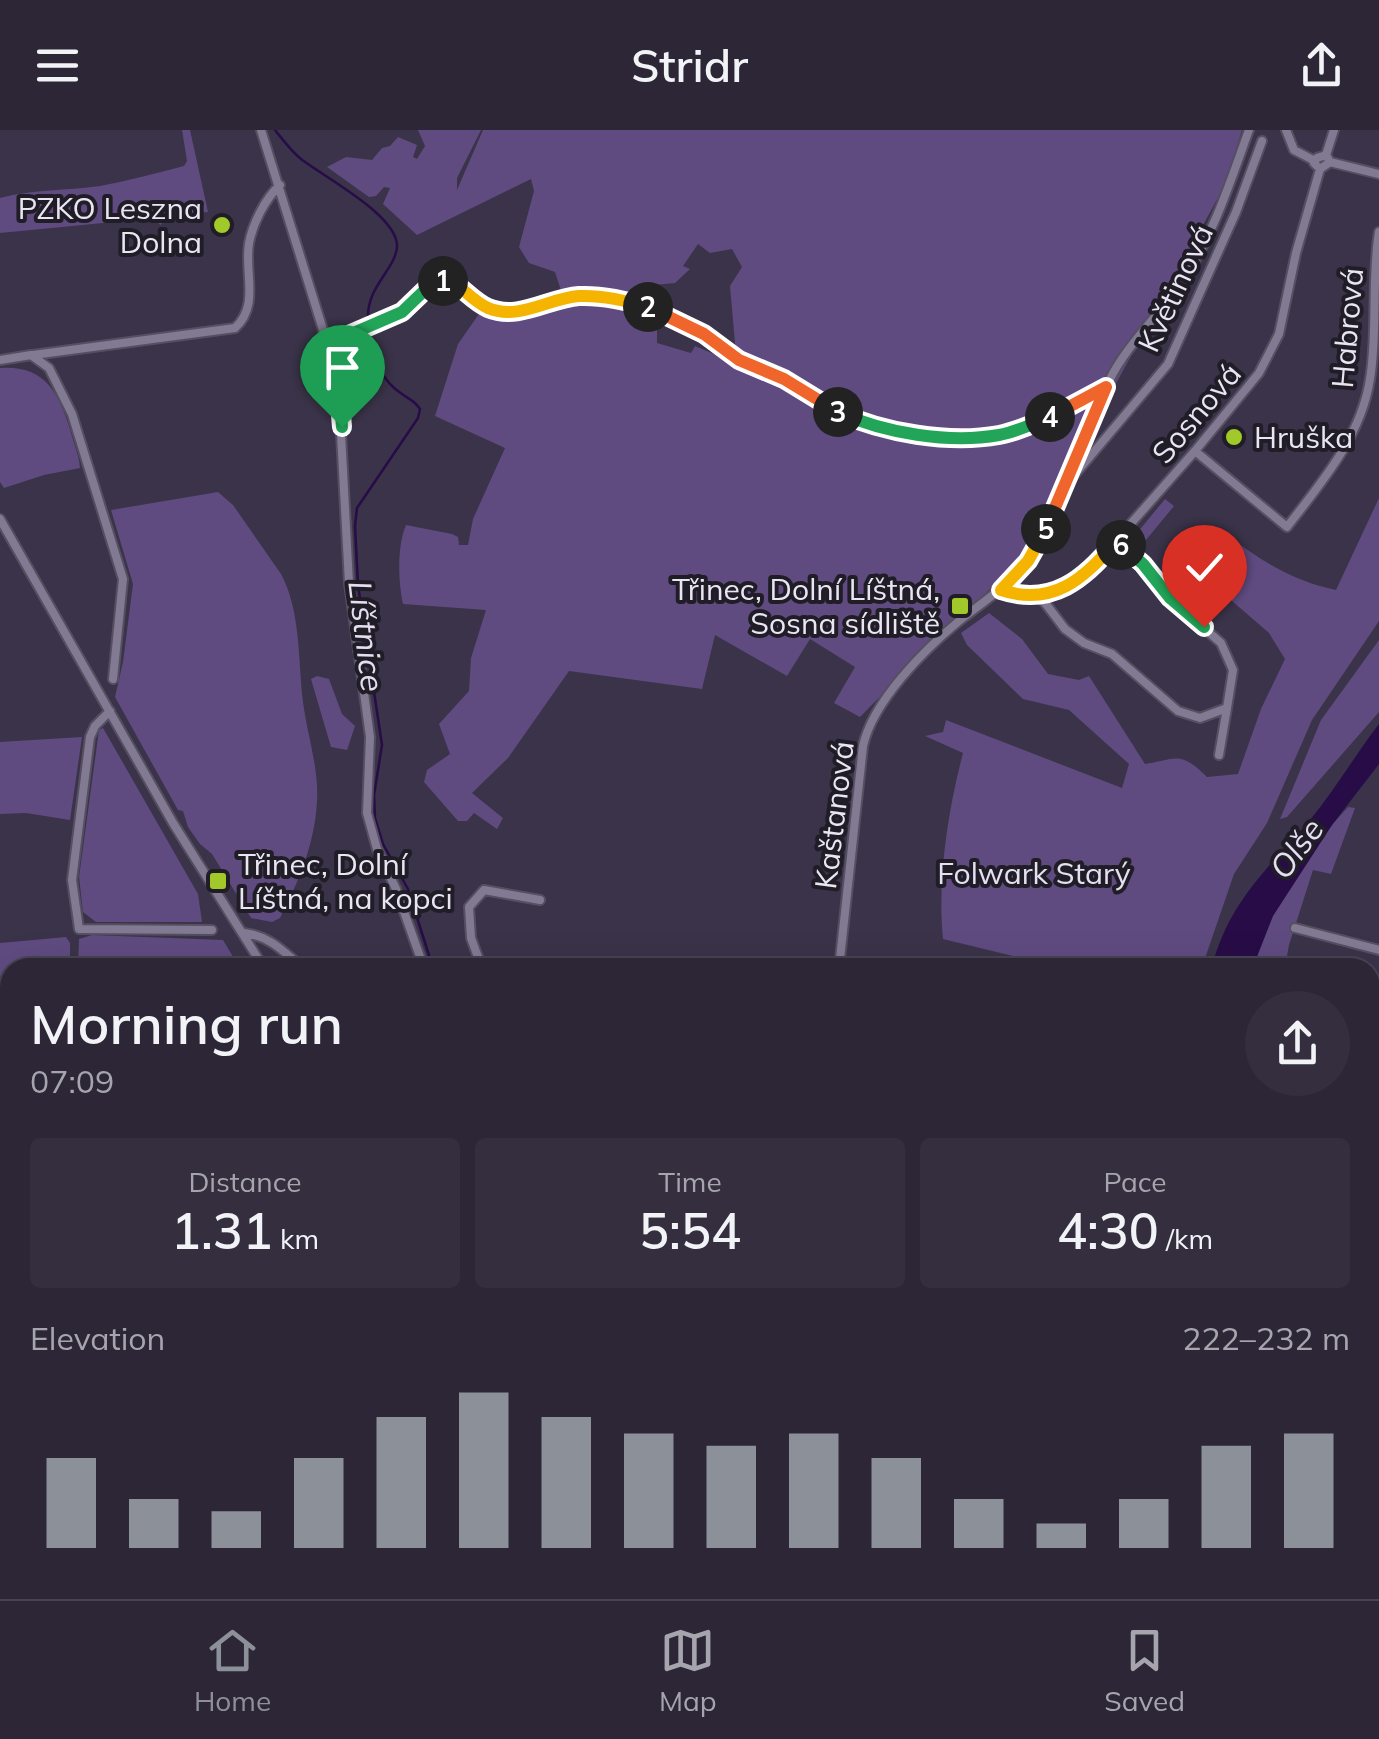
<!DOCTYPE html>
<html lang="en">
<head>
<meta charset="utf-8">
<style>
  body { margin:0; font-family:Mulish,sans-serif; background:#342e3f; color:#f1f3f6; height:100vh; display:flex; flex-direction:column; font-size:38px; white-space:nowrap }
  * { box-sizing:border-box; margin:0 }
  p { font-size:32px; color:#a6a5ad }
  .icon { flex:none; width:55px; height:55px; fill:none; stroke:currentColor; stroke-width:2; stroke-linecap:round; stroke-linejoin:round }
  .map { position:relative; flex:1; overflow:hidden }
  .panel { position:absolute; left:0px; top:828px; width:1380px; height:642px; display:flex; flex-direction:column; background:#2c2637; border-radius:30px 30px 0 0; box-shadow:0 10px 40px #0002,0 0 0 2px #484352 }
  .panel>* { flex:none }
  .pin { position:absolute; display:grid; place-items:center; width:85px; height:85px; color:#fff; margin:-102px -42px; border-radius:50% 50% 50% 0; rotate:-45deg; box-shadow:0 0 10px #0007 }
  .pin .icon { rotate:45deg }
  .km { position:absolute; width:50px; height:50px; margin:-25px; border-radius:50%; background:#222; color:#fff; font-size:28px; line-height:50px; text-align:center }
  .round { display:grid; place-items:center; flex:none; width:105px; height:105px; border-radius:52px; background:#342e3f }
  .summary { display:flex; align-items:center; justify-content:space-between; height:170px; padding:0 30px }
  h1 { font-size:55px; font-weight:600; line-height:75px }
  .figures { display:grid; grid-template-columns:repeat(3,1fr); gap:15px; height:170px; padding:10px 30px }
  .figures div { display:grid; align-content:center; border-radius:10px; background:#342e3f; text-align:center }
  .figures b { font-size:50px; font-weight:600 }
  .figures small { font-size:28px; font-weight:400 }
  .figures p { font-size:28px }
  .chart { height:280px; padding:20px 30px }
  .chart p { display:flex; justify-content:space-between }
  .chart svg { width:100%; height:180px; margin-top:10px; stroke:#8c9099; stroke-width:6 }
  header { display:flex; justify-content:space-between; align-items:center; height:130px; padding:0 30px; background:#2c2637; font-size:45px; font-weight:600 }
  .tabs { display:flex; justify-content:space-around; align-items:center; height:140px; border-top:2px solid #484352; background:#2c2637; font-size:28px; color:#a6a5ad }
  .tabs a { display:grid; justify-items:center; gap:5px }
  .tabs .on { color:#8c9099 }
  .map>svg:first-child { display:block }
</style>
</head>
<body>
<header><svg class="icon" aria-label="menu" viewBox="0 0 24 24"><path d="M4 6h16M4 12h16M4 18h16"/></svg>Stridr<svg class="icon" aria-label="share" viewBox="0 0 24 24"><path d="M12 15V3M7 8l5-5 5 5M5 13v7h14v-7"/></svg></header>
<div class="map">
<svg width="1379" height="1469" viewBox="0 0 1379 1469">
  <rect width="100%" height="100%" fill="#3a3349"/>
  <path fill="#5f4b80" d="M 182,0 L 190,0 L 208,82 L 165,85 L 161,95 L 154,90 L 134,90 L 0,103 L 0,68 C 34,59 66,61 100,56 C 128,51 156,43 184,36 L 187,31 Z
    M 418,0 L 481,0 L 457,48 L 457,60 L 483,0 L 1242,0 L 1225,55 L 1015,437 L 954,491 L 860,587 L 834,573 L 855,537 L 810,509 L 787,546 L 715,505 L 702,559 L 569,541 L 508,628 L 472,663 L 503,688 L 497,699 L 474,683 L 467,691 L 458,691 L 424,652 L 427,640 L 450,624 L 439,594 L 469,561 L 471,528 L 486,480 L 403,474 C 398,451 397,416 406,395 L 452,404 L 458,407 L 459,415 L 468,415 L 473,389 L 505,318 L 435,286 L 458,214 L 481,181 C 515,183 543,179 576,169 L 577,174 C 587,174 592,171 601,170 C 620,168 641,178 657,185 L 657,213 L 691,223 L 695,216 L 743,236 L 765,236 L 736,224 L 730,156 L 742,137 L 732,119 L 710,123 L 698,114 L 683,136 L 690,139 L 675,153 L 644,156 L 639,172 C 613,165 589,157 563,167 L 555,142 L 529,133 L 519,117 L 534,61 L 531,49 L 417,105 L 383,74 L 390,58 L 384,57 L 376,66 L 369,67 L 327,37 L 346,27 L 372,30 L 382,18 L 390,16 L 398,7 L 417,15 L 413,27 L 417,29 L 425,16 Z
    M 0,238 C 44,235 58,261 70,299 C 73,312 79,324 80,338 L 44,345 L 4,358 L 0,352 Z
    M 218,362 L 233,375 L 281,444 C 301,481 298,531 303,572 C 307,604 319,638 317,671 C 315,713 299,751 280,788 L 272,792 L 251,788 L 212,724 L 200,714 L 188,697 L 183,681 L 178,680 L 115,567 L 123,532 L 133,454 L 111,380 Z
    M 1379,368 L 1379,491 L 1312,590 L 1267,693 L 1234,744 L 1202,837 L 1040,837 L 1034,831 L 943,809 C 937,750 948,680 963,623 L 925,606 L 943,602 L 946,590 L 1122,658 L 1129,634 L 1069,580 L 1023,569 L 967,515 L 961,503 L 989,483 L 1022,509 L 1048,544 L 1079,550 L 1089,546 L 1145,634 C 1176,629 1180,620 1207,647 L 1238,644 L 1261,579 L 1285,529 L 1269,503 L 1195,439 L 1224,403 C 1260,430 1292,451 1336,460 Z
    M 1165,369 L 1174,376 L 1146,410 L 1137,403 Z
    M 1379,510 L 1379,582 L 1287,687 L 1280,689 L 1321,590 Z
    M 317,546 L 329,549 L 342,584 L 355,596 L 347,620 L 331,617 L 311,549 Z
    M 103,598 L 198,764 L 202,792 L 96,792 L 83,782 L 79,747 L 99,600 Z
    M 82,607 L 70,690 L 26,683 L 0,684 L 0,612 Z
    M 1348,677 L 1355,678 L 1331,744 L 1313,740 L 1289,815 L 1285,837 L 1253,838 C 1269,780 1307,721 1348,677 Z
    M 92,805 L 223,810 L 235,830 L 223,837 L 78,837 L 79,809 Z
    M 66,807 L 70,813 L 70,837 L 10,838 L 10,852 L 0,851 L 0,813 Z
    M 0,857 L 10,858 L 10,1014 L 0,1017 Z
    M 10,1023 L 10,1078 L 3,1072 L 0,1074 L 0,1026 Z
    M 0,1116 L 10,1125 L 10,1177 L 5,1181 L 10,1181 L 10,1460 L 22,1460 L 18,1469 L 0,1467 L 0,1462 L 4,1462 L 0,1461 Z
    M 100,1460 L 342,1460 L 340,1469 L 110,1469 Z
    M 524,1460 L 656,1460 L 672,1469 L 520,1469 Z
    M 871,1460 L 960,1460 L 969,1467 L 865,1469 Z"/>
  <path fill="#280c47" d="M 1379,594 L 1379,634 L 1332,695 L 1273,786 L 1253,837 L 1212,837 C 1229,771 1268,739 1310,690 C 1335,660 1355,625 1379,594 Z
    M 1370,1294 L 1379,1342 L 1379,1459 L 1370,1444 Z
    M 968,1460 L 1058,1460 L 1056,1469 L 991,1469 Z"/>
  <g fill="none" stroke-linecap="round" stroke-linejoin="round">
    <path stroke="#280c47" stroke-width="2.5" d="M 275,0 C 283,10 291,21 301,29 C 324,47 399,86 397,117 C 395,140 367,156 368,188
      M 369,201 C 372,226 380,250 402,264 C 410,270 414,270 420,279 L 418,288 L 357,378 L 355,396 L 358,455 L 382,615 L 374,665 L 375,688 L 383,714 L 408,759 L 433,838
      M 0,1148 L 10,1175
      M 114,1460 L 118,1469
      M 944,1460 L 950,1469"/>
    <defs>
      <path id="minor" d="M 261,0 L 338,248 L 349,453 L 370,607 L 367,683 L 377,719 L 396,759 L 424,838
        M 1286,0 L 1294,20 L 1315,31
        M 1326,25 L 1334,0
        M 1330,32 L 1320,39 L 1314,33 L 1317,28 L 1326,25 L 1330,32 L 1379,44
        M 328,214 L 402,182 L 427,158 L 439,151 L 451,150 C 462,158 473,172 487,178 C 516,191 547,170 576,166 C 598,164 623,170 644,176 C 678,186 706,210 736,228 C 751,237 769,241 785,250 C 805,261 823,275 844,284 C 936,324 1022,310 1105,258
        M 33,225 L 235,198 C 260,175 244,143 249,113 C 253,93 265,69 280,55
        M 0,230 L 31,225 L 49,238 L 72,284 L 123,449 L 113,549
        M 1195,321 L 1287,397 C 1321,353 1361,307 1370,249 C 1378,201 1371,151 1379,102
        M 1071,349 L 1168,234 L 1236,82 L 1262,11
        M 0,389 L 173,693 L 264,838
        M 1001,460 C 1030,469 1055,464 1081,450 L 1195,321 L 1259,243 L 1279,204 L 1296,123 L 1320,39
        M 1039,465 L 1065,499 L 1084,513 L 1112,524 L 1178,581 L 1200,588 L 1227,578 L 1233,540 L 1221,513 L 1170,468 L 1143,434 L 1116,411
        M 110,581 L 95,596 L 90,607 L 72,750 L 79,799 L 212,800
        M 1219,625 L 1227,578
        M 1295,798 L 1379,820
        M 244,803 C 270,806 283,821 303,838
        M 482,838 L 471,808 L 469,777 L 484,760 L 540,770
        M 839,838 L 863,616 C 873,571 924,520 959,491 C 983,472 1008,456 1027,431 C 1066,378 1080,309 1109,251 C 1126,216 1159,185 1181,153 C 1213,107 1230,52 1249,0
        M 1030,838 L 1036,834
        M 1370,998 L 1379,986
        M 1370,1077 L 1379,1090
        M 515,1469 L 519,1460
        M 735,1469 L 736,1460"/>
      <path id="major" d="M 1370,1442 L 1379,1444
        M 1107,1469 L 1109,1460"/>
    </defs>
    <use href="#minor" stroke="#564f61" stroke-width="12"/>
    <use href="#major" stroke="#564f61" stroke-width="14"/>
    <use href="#minor" stroke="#827a93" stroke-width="8"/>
    <use href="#major" stroke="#a288cf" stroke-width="9"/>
    <path stroke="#938d9f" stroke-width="2.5" stroke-dasharray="12 12" stroke-linecap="butt" d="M 1370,1244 L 1379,1229
      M 1225,1469 L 1231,1460
      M 1249,1469 L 1253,1460
      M 1312,1469 L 1344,1463 L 1379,1465"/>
  </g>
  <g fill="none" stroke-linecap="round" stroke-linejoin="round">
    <defs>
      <path id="split-1" d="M 342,297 L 338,248 L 328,214 L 402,182 L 427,158 L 443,151"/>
      <path id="split-2" d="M 443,151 L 450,150 C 463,158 474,172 488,178 C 519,191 549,168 579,166 C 603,165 626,171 648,177"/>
      <path id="split-3" d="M 648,177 L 704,204 L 739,230 L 784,249 L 838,282"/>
      <path id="split-4" d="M 838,282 C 884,303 949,314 999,305 C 1016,302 1033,294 1050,287"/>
      <path id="split-5" d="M 1046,399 L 1106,257 L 1050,287"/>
      <path id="split-6" d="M 1046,399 L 1028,431 L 1001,460 C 1052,477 1085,449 1116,411 L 1121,415"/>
      <path id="split-7" d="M 1121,415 L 1143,434 L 1170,468 L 1204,497"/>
    </defs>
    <use href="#split-1" stroke="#fff" stroke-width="20"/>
    <use href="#split-2" stroke="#fff" stroke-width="20"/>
    <use href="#split-3" stroke="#fff" stroke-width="20"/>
    <use href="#split-4" stroke="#fff" stroke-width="20"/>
    <use href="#split-5" stroke="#fff" stroke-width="20"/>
    <use href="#split-6" stroke="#fff" stroke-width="20"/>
    <use href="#split-7" stroke="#fff" stroke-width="20"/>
    <use href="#split-1" stroke="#22a559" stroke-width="12"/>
    <use href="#split-2" stroke="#f5b400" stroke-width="12"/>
    <use href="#split-3" stroke="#f0652b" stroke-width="12"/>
    <use href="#split-4" stroke="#22a559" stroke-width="12"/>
    <use href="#split-5" stroke="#f0652b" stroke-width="12"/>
    <use href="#split-6" stroke="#f5b400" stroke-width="12"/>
    <use href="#split-7" stroke="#22a559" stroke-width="12"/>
  </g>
  <g fill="#a1c92a" stroke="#201d27" stroke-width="4">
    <circle cx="222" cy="95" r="10"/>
    <circle cx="1234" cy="307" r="10"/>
    <rect x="950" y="466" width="20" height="20" rx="5"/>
    <rect x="208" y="741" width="20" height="20" rx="5"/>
  </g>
  <g text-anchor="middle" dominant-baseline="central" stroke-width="8" stroke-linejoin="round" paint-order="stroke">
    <g font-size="30" fill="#eae5f3" stroke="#201d27" text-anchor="end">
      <text x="202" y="78">PZKO Leszna<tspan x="202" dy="34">Dolna</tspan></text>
      <text x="1254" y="307" text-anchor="start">Hruška</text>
      <text x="940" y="459">Třinec, Dolní Líštná,<tspan x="940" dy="34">Sosna sídliště</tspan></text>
      <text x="238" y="734" text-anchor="start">Třinec, Dolní<tspan x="238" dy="34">Líštná, na kopci</tspan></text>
    </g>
    <g font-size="30" fill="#eae5f3" stroke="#201d27">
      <text transform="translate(1175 158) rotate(-65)">Květinová</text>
      <text transform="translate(1347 198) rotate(-85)">Habrová</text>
      <text transform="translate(1196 283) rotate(-50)">Sosnová</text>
      <text transform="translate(834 685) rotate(-83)">Kaštanová</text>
    </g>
    <g font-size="30" fill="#e5dff2" stroke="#201d27">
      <text x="1034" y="743">Folwark Starý</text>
    </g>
    <g font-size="32" font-style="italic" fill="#e5def2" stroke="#201d27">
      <text transform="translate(367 506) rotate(83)">Líštnice</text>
      <text transform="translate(1296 718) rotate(-53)">Olše</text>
    </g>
  </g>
</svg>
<div class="pin" style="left:342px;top:297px;background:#1e9e55"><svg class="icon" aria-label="arrive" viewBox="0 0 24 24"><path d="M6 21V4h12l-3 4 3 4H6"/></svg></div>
<div class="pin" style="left:1204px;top:497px;background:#d93025"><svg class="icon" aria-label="check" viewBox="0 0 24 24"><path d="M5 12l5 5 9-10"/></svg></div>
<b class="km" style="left:443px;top:151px">1</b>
<b class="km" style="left:648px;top:177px">2</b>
<b class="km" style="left:838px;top:282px">3</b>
<b class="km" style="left:1050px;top:287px">4</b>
<b class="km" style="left:1046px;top:399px">5</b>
<b class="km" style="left:1121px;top:415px">6</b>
<section class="panel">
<div class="summary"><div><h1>Morning run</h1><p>07:09</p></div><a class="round"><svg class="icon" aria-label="share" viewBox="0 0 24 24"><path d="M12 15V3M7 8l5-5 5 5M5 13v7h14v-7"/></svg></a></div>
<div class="figures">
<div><p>Distance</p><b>1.31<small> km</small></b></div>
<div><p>Time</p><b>5:54</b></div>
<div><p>Pace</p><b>4:30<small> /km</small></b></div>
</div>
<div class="chart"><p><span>Elevation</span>222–232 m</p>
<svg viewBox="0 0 160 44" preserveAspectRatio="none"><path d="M5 44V22M15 44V32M25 44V35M35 44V22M45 44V12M55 44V6M65 44V12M75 44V16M85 44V19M95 44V16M105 44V22M115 44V32M125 44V38M135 44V32M145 44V19M155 44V16"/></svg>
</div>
</section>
</div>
<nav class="tabs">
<a class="on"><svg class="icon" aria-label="home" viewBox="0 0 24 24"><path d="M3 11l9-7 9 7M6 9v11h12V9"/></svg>Home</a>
<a><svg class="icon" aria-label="map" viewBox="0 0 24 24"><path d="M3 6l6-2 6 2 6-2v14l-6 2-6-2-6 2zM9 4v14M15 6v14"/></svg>Map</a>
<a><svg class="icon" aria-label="saved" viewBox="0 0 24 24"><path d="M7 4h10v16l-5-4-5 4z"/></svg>Saved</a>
</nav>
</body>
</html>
